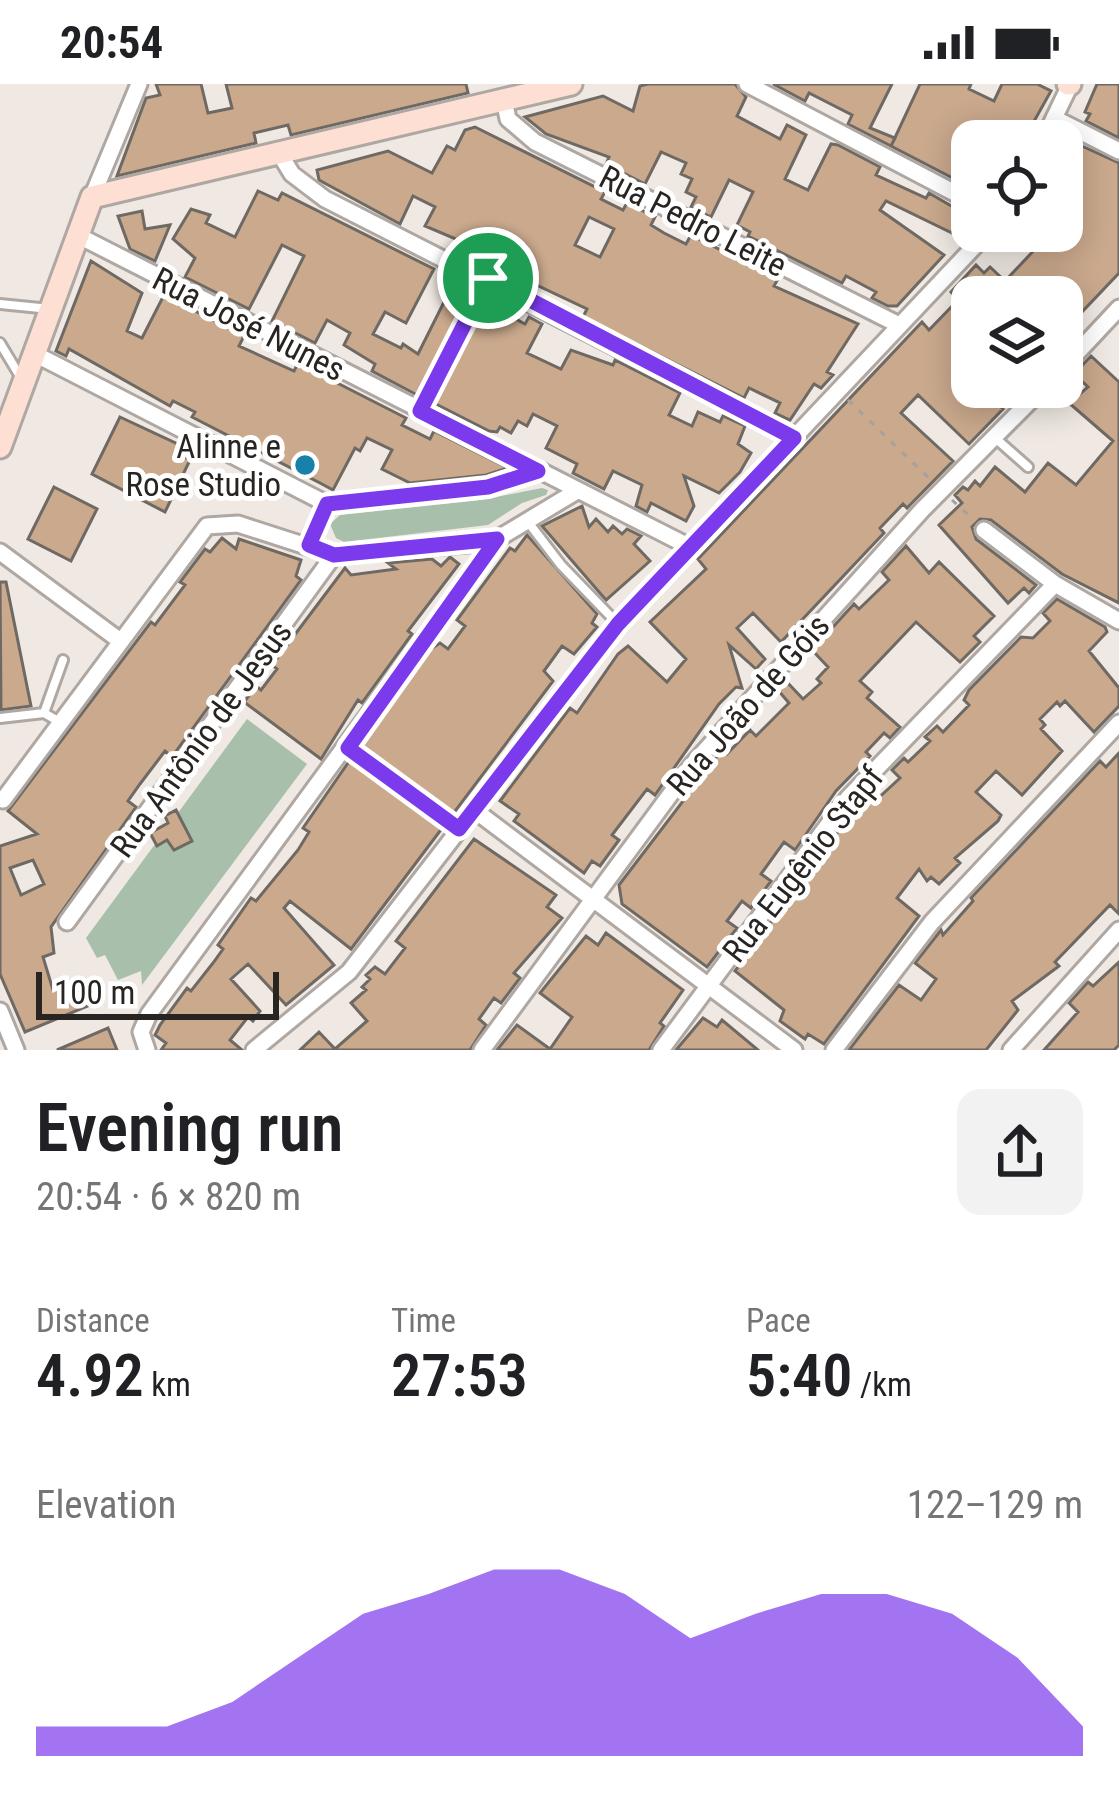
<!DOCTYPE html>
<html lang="en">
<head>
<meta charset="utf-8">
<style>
  body { margin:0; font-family:"Roboto Condensed",sans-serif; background:#f2f2f2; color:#202124; height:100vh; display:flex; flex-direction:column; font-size:45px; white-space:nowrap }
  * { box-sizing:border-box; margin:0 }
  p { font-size:39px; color:#757577 }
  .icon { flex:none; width:66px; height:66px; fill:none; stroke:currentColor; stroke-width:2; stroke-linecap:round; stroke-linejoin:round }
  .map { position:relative; height:966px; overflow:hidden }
  .side { display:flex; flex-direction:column; background:#fff; flex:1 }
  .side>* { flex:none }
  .buttons { position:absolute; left:951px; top:36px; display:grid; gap:24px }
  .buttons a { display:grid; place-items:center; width:132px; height:132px; border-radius:24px; background:#fff; box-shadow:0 6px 30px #0003; font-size:60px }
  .scale { position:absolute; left:36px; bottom:30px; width:243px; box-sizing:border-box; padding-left:12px; border:6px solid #272422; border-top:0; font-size:33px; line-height:42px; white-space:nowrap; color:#272422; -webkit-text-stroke:9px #fff; paint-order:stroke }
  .pin { position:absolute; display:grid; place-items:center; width:102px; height:102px; color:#fff; margin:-51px; border:6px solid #fff; border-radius:50%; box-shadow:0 3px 12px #0007 }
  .round { display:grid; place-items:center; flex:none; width:126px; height:126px; border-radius:24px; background:#f2f2f2 }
  .summary { display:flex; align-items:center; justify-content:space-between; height:204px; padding:0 36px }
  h1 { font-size:66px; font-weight:600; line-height:90px }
  .metrics { display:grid; grid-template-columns:repeat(3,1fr); gap:18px; height:204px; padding:12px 36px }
  .metrics div { display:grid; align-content:center }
  .metrics b { font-size:60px; font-weight:600 }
  .metrics small { font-size:33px; font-weight:400 }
  .metrics p { font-size:33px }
  .chart { height:336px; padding:24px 36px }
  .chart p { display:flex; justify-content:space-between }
  .chart svg { width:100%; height:216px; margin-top:12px; fill:#7c3aed; opacity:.7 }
  .status { display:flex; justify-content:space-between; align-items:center; height:84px; padding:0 60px; background:#fff; direction:ltr }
  .status svg { height:33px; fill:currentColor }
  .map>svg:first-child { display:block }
</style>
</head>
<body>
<div class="status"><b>20:54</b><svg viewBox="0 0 49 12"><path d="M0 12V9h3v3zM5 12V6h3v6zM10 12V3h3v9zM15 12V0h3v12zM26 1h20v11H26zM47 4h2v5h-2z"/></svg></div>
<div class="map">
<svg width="1119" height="966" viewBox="0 0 1119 966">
  <rect width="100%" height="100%" fill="#f0e9e3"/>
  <path fill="#a8bfab" d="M 542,404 L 548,406 L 546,411 L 522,419 L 488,441 L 344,458 L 336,454 L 330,440 L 340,431 L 481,416 Z
    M 247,635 L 307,680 L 145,897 L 142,901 L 141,887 L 118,896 L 105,871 L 97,874 L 86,854 Z"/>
  <path fill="#caa98d" stroke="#6f6964" stroke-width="3" fill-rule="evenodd" d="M 156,0 L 201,0 L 208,29 L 232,24 L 226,0 L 466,0 L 468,9 L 291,51 L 288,41 L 254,49 L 256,59 L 117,92 L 146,14 L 160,11 Z
    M 648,0 L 735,0 L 746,13 L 737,32 L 780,55 L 787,41 L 806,51 L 785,95 L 808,106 L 831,60 L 838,61 L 880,83 L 876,91 L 926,114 L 929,109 L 972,134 L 972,148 L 956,140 L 952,149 L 886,117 L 880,126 L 944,171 L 897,222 L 888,222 L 872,214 L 876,208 L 846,192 L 842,199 L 748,152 L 750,148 L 737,141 L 753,108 L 729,96 L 711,133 L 691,123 L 696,113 L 686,108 L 692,95 L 681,90 L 686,79 L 661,68 L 645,100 L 606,80 L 609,73 L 546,50 L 525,33 L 603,12 L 633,27 L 640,2 Z
    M 773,0 L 892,0 L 870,44 L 895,54 L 891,62 L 848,40 L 852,31 L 809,9 L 805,17 Z
    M 920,0 L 971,0 L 969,5 L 994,17 L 1002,0 L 1037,0 L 1051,7 L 1023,57 L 972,57 L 972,104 L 891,62 Z
    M 1097,0 L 1119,0 L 1119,54 L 1086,37 L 1090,30 L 1085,28 Z
    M 475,43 L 605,108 L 601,115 L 623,126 L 627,119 L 655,133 L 651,141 L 664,149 L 686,160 L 691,151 L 778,195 L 774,202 L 858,240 L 827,288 L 833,291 L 821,304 L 814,300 L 790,336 L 775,329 L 780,319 L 749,304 L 744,314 L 583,233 L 587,225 L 526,196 L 530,188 L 514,181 L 518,173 L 496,162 L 486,183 L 464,173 L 470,161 L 425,142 L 435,123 L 413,112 L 400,140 L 319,96 L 317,86 L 388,67 L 432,89 L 447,62 L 455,66 L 465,46 ZM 589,133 L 614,145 L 600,173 L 575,161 Z
    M 1062,53 L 1119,79 L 1119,189 L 1062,249 L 1062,213 L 972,213 L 972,303 L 1014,303 L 998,320 L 1003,325 L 969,360 L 918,311 L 901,329 L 953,377 L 907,424 L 903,420 L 880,444 L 884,449 L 781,558 L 753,529 L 737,544 L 765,575 L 756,585 L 729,561 L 742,604 L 736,603 L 719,620 L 655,711 L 647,705 L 612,751 L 619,756 L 600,782 L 592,777 L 584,789 L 514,737 L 519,730 L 500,717 L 570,624 L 577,629 L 618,570 L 628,562 L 667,598 L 686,575 L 650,538 L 706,485 L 698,475 L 922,238 L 929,246 L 958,216 L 951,208 L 976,181 L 984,189 L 990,183 L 1005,197 L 1039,161 L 1043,164 L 1062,147 Z
    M 258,107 L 278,116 L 282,109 L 434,185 L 406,239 L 385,228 L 373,250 L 401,264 L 403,260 L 418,270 L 451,204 L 462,210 L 466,201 L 474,205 L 419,312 L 372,287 L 375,280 L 344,261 L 350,249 L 327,236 L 315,259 L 272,237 L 304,172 L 282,161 L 249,225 L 185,193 L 195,174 L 173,155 L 191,125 L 210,131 L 206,139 L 235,153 Z
    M 142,127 L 145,145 L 170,141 L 155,177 L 130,165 L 118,132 Z
    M 91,177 L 142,209 L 127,247 L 142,254 L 164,211 L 244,252 L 239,262 L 294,287 L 298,279 L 406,334 L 402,341 L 430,355 L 434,347 L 508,384 L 486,391 L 410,399 L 382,385 L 392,366 L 367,354 L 360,367 L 355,364 L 333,406 L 320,399 L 192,333 L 195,328 L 173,317 L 170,322 L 69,265 L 66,272 L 56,267 Z
    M 488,212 L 488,220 L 525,240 L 529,233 L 542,240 L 527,269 L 561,285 L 571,266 L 613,281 L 615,276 L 680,309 L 669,331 L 692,342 L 698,328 L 720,338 L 723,332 L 745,342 L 738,360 L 751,369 L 740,388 L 719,409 L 684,392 L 694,422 L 686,437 L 651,419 L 647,428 L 636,422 L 642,401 L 613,387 L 604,405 L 573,389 L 577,380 L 546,364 L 557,342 L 533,330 L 527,342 L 518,337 L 511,349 L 500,343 L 497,348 L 489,347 L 434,319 Z
    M 1091,272 L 1119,298 L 1119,519 L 1062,490 L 991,436 L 980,435 L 972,443 L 976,455 L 1036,501 L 1029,509 L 1024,504 L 1008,519 L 939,441 L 962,419 L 955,411 L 963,403 L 968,406 L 975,397 L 980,402 L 995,383 L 1025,408 L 1048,379 L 1076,401 L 1113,357 L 1069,319 L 1088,303 L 1074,290 Z
    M 120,333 L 184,363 L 179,371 L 190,376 L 165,428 L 92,390 Z
    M 54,403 L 97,425 L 71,477 L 28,455 Z
    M 582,422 L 589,443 L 596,435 L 608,448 L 613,442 L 622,450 L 627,445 L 641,452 L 634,460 L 650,477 L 606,516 L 542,442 Z
    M 527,451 L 597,530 L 592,539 L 597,543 L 574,570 L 562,562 L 544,587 L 553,597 L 453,730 L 360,662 L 431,565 L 440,559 L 448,565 L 465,542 L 457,536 L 510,464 L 515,467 Z
    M 222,454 L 236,465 L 239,455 L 301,476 L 296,492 L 301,496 L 172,673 L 165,667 L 140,700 L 128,717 L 136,723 L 51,843 L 54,869 L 43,873 L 53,906 L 75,897 L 79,912 L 90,908 L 95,919 L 25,948 L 0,890 L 0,762 L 37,750 L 8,727 L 151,538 L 155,541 L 185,501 L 180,498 L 205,465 L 210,468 ZM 33,776 L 44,800 L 21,811 L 10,784 Z
    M 906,462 L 929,489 L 939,478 L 994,532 L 974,552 L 980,558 L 960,578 L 916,538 L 860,597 L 872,608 L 867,614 L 900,643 L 890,654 L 884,649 L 866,668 L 870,672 L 836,707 L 795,766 L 784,758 L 761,790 L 771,797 L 751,824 L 742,817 L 727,837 L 737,844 L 707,883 L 622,820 L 619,801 L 722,666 L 727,670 L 750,646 L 756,652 L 789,619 L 777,605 L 785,596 L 803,615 L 821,599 L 817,595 L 828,583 L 812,566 L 854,520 L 859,525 L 889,496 L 882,488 Z
    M 450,473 L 459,480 L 408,547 L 412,550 L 362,619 L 358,616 L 321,675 L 244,618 L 256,602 L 261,606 L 277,585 L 272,581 L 345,484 L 351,491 L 396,485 L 388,479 L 432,475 L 441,482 Z
    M 0,498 L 6,498 L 31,622 L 1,626 Z
    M 1057,515 L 1105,543 L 1107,548 L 1089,567 L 1119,604 L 1119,622 L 1094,648 L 1065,617 L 1060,622 L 1057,618 L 1040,635 L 1045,641 L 1041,645 L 1062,667 L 1022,711 L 996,687 L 976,708 L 1001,731 L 998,737 L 955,774 L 960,779 L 939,800 L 931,793 L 927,797 L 919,785 L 897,814 L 919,832 L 824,960 L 808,950 L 805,955 L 780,937 L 784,926 L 735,887 L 844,739 L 869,711 L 874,718 L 900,694 L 892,686 L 904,674 L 908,678 L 930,657 L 925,653 L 937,642 L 943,648 L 969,621 L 964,616 L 969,606 L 1021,553 L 1033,554 L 1050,537 L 1043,529 Z
    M 1119,669 L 1119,830 L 1110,821 L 1055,878 L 1059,882 L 1012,917 L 1018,926 L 986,966 L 849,966 L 899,901 L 921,916 L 936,895 L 915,879 L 941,846 L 943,851 L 973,817 L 971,814 L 1100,677 L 1106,683 Z
    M 350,676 L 443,743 L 351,865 L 290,817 L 284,824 L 334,881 L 286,921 L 248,880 L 231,895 L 260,927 L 253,937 L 248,933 L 230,956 L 242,966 L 161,966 L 166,959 L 155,951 L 160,941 L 187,904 L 191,907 L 213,879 L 223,865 L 218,861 L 251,814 L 256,817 L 298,766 L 309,748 L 303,744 Z
    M 176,726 L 192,757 L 174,766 L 167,756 L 157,762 L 150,749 L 168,739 L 165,732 Z
    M 474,755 L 556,811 L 547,823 L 562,834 L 514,889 L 520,894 L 501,919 L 494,914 L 479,935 L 486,941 L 470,966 L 300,966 L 319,948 L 335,965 L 367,937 L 351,919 L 366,906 L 362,903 L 370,895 L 366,891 L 375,883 L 385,890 L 405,864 L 396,857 Z
    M 606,849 L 683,906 L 660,939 L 664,942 L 649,966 L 497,966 L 517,941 L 550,965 L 572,933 L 540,909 L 586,852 L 598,861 Z
    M 1119,878 L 1119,961 L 1114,966 L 1044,966 L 1078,928 L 1069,919 L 1088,898 L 1093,902 Z
    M 703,934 L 717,943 L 722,936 L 758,966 L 676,966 Z
    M 108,944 L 117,966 L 57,966 Z"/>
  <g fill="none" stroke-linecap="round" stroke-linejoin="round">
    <defs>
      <path id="lane" d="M 0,220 L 50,225
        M 0,259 L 21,294
        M 421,326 L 488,195
        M 994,353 L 1028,383
        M 528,438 L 561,481 L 617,539
        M 44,629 L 63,576
        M 0,634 L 44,629 L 58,637
        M 348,664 L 458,744"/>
      <path id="street" d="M 747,0 L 972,118
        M 504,16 L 508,35 L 535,58 L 899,241
        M 1054,34 L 1119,67
        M 1043,57 L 1070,1
        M 281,72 L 292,90 L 325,115 L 794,354
        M 92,113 L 139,0
        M 79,152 L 688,462
        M 35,270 L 327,420 L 488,403 L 538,387
        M 1062,285 L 1119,224
        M 984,446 L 1055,500 L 1119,537
        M 309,461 L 327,420
        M 0,468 L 119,556
        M 3,716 L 207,442 L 238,440 L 334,471 L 479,459 L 497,455 L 577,407
        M 473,725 L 794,966
        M 67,838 L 334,471
        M 0,927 L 16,966
        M 147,966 L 141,948 L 149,930 L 497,455
        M 254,966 L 349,888 L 618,540 L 989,147
        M 482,966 L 692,681 L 923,425 L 1044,303
        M 661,966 L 848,714 L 1055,500
        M 834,966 L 932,838 L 1119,639
        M 1011,966 L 1119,846"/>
      <path id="secondary" d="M 1068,0 L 1070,0
        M 0,363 L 92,113 L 571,0"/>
    </defs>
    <use href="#lane" stroke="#aea7a2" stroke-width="14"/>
    <use href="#street" stroke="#aea7a2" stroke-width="21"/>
    <use href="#secondary" stroke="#aea7a2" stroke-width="27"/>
    <path stroke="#a6a19c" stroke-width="3" stroke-dasharray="6 9" stroke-linecap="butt" d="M 848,316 L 932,397
      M 952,416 L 972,434"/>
    <use href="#lane" stroke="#fff" stroke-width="8"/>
    <use href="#street" stroke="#fff" stroke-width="15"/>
    <use href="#secondary" stroke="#fedfd4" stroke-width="21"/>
  </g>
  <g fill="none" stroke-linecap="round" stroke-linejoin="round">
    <defs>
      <path id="route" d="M 488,194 L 794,354 L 618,540 L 459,745 L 348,664 L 497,455 L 334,471 L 309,461 L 327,420 L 488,403 L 538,387 L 420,327 Z"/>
    </defs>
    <use href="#route" stroke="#fff" stroke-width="24"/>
    <use href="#route" stroke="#7c3aed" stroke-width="15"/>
  </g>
  <circle fill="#1881aa" stroke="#fff" stroke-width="4.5" cx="305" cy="381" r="12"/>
  <g text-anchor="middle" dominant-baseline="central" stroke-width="10" stroke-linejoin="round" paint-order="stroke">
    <g font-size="33" fill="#272422" stroke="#fff">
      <text transform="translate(693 137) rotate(27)">Rua Pedro Leite</text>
      <text transform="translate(249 240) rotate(27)">Rua José Nunes</text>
      <text transform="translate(748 621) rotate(-49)">Rua João de Góis</text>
      <text transform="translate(201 655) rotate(-54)">Rua Antônio de Jesus</text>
      <text transform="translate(803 780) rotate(-52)">Rua Eugênio Stapf</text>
    </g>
    <g font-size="33" fill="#272422" stroke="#fff" text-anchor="end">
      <text x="281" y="362">Alinne e<tspan x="281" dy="38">Rose Studio</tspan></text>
    </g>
  </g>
</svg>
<div class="buttons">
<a><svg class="icon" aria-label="locate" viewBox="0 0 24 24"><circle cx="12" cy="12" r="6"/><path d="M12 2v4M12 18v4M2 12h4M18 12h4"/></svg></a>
<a><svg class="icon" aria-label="layers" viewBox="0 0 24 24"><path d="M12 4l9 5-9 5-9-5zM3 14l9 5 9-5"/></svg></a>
</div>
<div class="scale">100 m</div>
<div class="pin" style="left:488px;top:194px;background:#1e9e55"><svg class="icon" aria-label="arrive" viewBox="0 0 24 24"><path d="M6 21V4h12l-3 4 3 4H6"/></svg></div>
</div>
<section class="side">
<div class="summary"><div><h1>Evening run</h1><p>20:54 · 6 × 820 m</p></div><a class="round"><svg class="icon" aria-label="share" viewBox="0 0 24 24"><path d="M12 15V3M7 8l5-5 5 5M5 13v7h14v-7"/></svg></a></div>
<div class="metrics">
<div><p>Distance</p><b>4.92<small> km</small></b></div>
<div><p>Time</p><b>27:53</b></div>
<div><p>Pace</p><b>5:40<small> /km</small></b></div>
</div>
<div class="chart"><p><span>Elevation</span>122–129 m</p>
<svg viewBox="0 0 160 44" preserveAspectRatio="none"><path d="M0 44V38L10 38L20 38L30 33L40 24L50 15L60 11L70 6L80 6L90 11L100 20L110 15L120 11L130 11L140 15L150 24L160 38V44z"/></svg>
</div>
</section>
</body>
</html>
